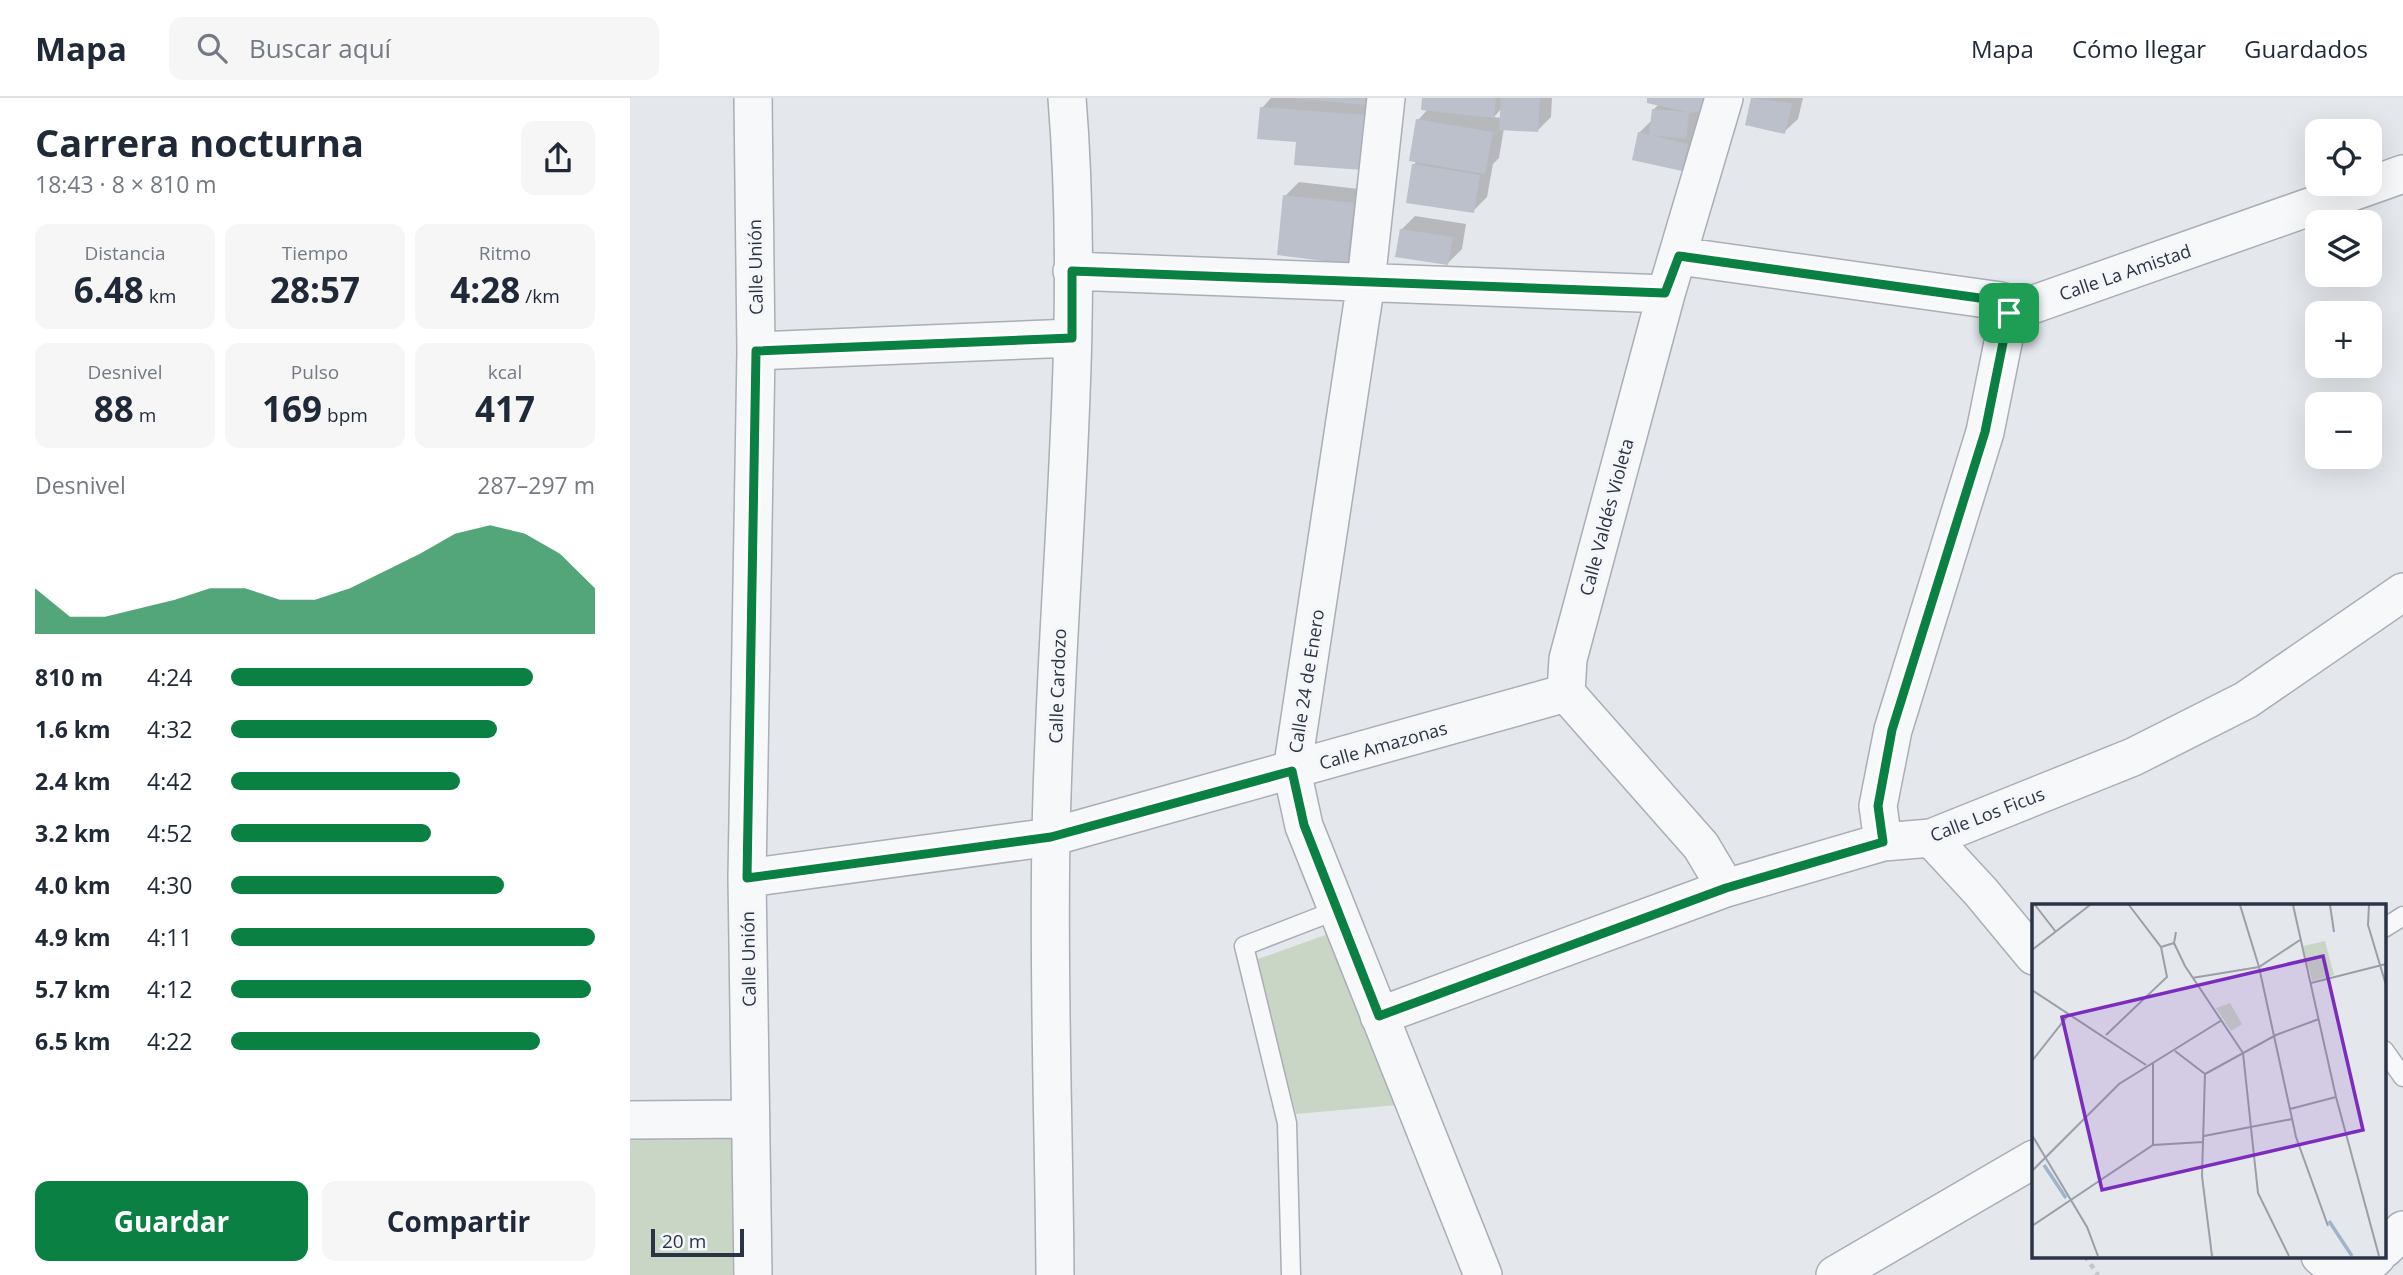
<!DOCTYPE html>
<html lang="es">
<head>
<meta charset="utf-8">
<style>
  body { margin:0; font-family:"Open Sans",sans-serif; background:#f6f6f7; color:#1f2937; height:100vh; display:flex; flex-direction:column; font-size:26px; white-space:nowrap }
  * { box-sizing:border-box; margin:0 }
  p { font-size:23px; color:#747a83 }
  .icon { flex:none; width:38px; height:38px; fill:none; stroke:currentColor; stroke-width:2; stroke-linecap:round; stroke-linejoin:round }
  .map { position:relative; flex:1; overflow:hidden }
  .side { display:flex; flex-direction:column; background:#fff; width:630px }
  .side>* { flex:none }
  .controls { position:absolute; left:1675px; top:21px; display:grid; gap:14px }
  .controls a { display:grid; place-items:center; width:77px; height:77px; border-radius:14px; background:#fff; box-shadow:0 7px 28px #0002; font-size:35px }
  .scale { position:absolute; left:21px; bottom:18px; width:93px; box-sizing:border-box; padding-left:7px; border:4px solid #2b3445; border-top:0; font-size:19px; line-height:24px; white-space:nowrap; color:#2b3445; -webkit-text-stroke:5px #f4f6f9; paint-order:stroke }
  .pin { position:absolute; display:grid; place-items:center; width:60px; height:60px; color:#fff; margin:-30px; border-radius:14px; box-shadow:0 4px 10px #0006 }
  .round { display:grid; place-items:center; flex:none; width:74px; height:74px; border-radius:14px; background:#f6f6f7 }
  .overview { display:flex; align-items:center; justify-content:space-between; height:119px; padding:0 35px }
  h1 { font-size:38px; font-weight:700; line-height:52px }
  .metrics { display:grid; grid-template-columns:repeat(3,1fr); gap:10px; height:119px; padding:7px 35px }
  .metrics div { display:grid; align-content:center; border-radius:14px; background:#f6f6f7; text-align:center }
  .metrics b { font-size:35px; font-weight:700 }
  .metrics small { font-size:19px; font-weight:400 }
  .metrics p { font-size:19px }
  .chart { height:196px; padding:14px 35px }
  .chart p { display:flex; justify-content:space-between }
  .chart svg { width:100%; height:126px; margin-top:7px; fill:#0b8043; opacity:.7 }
  .button { display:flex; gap:14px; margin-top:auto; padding:14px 35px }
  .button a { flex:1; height:80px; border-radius:14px; background:#0b8043; color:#fff; font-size:28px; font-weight:700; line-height:80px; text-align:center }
  .button a+a { background:#f6f6f7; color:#1f2937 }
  ul { padding:0 35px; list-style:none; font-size:23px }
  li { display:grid; grid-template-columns:112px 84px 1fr; align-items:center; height:52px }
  li i { height:18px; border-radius:9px; background:#0b8043 }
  header { display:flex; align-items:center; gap:42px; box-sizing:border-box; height:98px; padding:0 35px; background:#fff; border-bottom:2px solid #e0e1e3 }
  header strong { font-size:33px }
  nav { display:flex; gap:38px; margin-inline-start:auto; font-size:24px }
  .search { width:490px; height:63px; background:#f6f6f7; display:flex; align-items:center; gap:18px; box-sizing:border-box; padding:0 24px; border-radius:14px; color:#747a83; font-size:26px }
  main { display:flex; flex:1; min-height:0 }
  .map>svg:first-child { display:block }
</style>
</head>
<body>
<header>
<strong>Mapa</strong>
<div class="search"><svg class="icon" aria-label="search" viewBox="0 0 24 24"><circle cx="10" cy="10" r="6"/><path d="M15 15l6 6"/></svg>Buscar aquí</div>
<nav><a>Mapa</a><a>Cómo llegar</a><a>Guardados</a></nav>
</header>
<main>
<section class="side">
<div class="overview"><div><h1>Carrera nocturna</h1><p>18:43 · 8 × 810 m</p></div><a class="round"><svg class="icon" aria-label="share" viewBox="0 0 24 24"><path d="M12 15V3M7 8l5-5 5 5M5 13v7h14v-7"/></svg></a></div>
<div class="metrics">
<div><p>Distancia</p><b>6.48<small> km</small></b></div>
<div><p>Tiempo</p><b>28:57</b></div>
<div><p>Ritmo</p><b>4:28<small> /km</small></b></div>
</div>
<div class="metrics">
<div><p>Desnivel</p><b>88<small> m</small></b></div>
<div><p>Pulso</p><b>169<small> bpm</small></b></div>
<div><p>kcal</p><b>417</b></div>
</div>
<div class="chart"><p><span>Desnivel</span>287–297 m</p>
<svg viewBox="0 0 160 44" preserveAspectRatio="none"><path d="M0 44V28L10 38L20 38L30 35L40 32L50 28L60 28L70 32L80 32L90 28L100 22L110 16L120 9L130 6L140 9L150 16L160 28V44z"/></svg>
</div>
<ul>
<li><b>810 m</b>4:24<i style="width:83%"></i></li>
<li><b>1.6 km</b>4:32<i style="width:73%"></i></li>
<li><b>2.4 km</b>4:42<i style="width:63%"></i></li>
<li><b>3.2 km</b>4:52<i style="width:55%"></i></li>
<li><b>4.0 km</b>4:30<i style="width:75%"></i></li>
<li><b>4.9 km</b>4:11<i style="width:100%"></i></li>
<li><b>5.7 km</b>4:12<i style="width:99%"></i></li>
<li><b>6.5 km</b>4:22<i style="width:85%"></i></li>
</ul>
<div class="button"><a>Guardar</a><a>Compartir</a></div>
</section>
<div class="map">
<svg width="1773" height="1177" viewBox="0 0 1773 1177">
  <rect width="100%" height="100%" fill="#e4e7ec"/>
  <path fill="#c9d6c5" d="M 701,835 L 767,1007 L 666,1016 L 625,862 Z
    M 110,1038 L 112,1177 L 0,1177 L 0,1041 Z"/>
  <path fill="#0003" fill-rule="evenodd" d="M 641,0 L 742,0 L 746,56 L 667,42 L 632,10 Z
    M 794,0 L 922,0 L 921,19 L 907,33 L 874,30 L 869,60 L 863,66 L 857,99 L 843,113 L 783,67 L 788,62 L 788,22 L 798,11 ZM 872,10 L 871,20 L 864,19 Z
    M 1019,0 L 1081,0 L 1071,11 L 1069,25 L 1064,30 L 1071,32 L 1065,57 L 1052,71 L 1009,35 L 1022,22 L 1023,12 L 1029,6 Z
    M 1123,0 L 1173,0 L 1168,21 L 1154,34 L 1117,26 Z
    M 669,84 L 737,92 L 731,150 L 717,164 L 655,98 Z
    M 785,118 L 836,126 L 832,151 L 818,165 L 771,132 Z"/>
  <path fill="#bbc0ca" d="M 660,0 L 738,0 L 737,7 Z
    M 792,0 L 866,0 L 864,20 L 791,12 Z
    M 871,0 L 910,0 L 908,34 L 869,32 Z
    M 1017,0 L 1073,0 L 1071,13 L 1059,15 L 1056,41 L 1019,37 L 1022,11 L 1057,14 L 1017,5 Z
    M 1121,0 L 1162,5 L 1155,36 L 1115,27 Z
    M 630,9 L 737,17 L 733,72 L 664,67 L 666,44 L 627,41 Z
    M 786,21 L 863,34 L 855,76 L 779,63 Z
    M 1008,34 L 1058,46 L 1052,73 L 1002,62 Z
    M 782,66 L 850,77 L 844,115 L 776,105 Z
    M 653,97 L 724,105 L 717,166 L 647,157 Z
    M 770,131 L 823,139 L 818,167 L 765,159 Z"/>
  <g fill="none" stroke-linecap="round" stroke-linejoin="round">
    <defs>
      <path id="lane" d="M 1754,830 L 1773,818
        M 1754,952 L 1773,979
        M 661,1177 L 657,1025 L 614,848 L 707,812"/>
      <path id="street" d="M 756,0 L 736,184 L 662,673 L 674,728 L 853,1177
        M 1094,0 L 1036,196 L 938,561 L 936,595 L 1071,748 L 1096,790
        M 1049,158 L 1371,203 L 1379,215
        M 442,173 L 1036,196
        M 1379,215 L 1773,76
        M 126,253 L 442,240
        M 1301,740 L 1351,794 L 1404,858
        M 1253,744 L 1248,708 L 1263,632 L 1355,334 L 1379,215
        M 117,780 L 421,739 L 936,595
        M 749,918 L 1096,790 L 1253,744 L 1301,740 L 1503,659 L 1616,602 L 1773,494
        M 0,1022 L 120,1021
        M 1754,1151 L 1773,1132
        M 1690,1158 L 1712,1177
        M 123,1177 L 117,780 L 126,253 L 123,0
        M 425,1177 C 424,1031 418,885 421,739 C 425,493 457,245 437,0
        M 1205,1177 L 1404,1061
        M 1727,1177 L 1747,1158"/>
    </defs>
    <use href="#lane" stroke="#a9aeb7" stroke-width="21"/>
    <use href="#street" stroke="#a9aeb7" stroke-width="40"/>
    <path stroke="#c2c5cb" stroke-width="4.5" stroke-dasharray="5 5" stroke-linecap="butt" d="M 1455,1158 L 1468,1177"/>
    <use href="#lane" stroke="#f7f8fa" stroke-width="18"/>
    <use href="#street" stroke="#f7f8fa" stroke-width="37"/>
  </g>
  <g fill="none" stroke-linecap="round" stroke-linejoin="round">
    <defs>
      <path id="route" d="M 1049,158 L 1371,203 L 1379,215 L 1355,334 L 1262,632 L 1248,708 L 1253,744 L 1096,790 L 749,918 L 674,727 L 662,673 L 421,739 L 117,780 L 126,253 L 442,240 L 442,173 L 1035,195 Z"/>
    </defs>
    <use href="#route" stroke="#fff" stroke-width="14"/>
    <use href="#route" stroke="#0b8043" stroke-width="9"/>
  </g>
  <g text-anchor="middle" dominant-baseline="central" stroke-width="7" stroke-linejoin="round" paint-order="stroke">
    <g font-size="18" fill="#2b3445" stroke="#f4f6f9">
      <text transform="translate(125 169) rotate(-91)">Calle Unión</text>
      <text transform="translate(1495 174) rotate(-19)">Calle La Amistad</text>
      <text transform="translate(976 419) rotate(-75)">Calle Valdés Violeta</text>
      <text transform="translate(676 583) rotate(-81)">Calle 24 de Enero</text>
      <text transform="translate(427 588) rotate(-88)">Calle Cardozo</text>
      <text transform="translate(753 647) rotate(-16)">Calle Amazonas</text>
      <text transform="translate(1357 716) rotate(-21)">Calle Los Ficus</text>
      <text transform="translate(118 861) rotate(-91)">Calle Unión</text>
    </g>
  </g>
  <g transform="translate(1402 806)">
    <rect width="354" height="354" fill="#e4e7ec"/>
    <path d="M 293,37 L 302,71 L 280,77 L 271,42 ZM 198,99 L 210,120 L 199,127 L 184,104 Z" fill="#c9d6c5"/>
    <path fill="none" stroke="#9fb4cc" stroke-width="3.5" d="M 12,261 L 34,294M 297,317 L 320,352"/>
    <path fill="none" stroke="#9a9fa9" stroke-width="2" d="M 3,1 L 24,28M 97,1 L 129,43 L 142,39M 208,1 L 227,63 L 264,233 L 296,322M 261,1 L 304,193 L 347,352M 298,1 L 302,28M 337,1 L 336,21 L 354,81M 144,28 L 142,39 L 153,62 L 211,149 L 226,289 L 257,352M 0,46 L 58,1M 160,74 L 227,63 L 268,36M 279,79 L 354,60M 0,86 L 114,161M 74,131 L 135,73 L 129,43M 143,147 L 173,170 L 170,272 L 180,352M 0,157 L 37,110M 173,170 L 244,131 L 287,115M 258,205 L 304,193M 0,231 L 55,323 L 66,352M 172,232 L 260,215M 121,241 L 121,159M 0,267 L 87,180 L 190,116M 0,322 L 121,241 L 171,238"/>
    <path fill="#7b2cbf" fill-opacity="0.15" stroke="#7b2cbf" stroke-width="3.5" d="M 291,52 L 331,226 L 70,286 L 30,113 Z"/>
    <rect width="354" height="354" fill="none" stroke="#2b3445" stroke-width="3.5"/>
  </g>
</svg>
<div class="controls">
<a><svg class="icon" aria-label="locate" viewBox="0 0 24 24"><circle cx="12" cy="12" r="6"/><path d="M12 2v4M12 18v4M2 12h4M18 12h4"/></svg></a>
<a><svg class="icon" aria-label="layers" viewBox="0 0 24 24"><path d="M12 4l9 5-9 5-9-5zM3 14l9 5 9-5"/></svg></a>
<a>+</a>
<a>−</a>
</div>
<div class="scale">20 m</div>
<div class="pin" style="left:1379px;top:215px;background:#1e9e55"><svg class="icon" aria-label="arrive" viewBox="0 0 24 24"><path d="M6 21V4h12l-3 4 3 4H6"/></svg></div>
</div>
</main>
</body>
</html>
